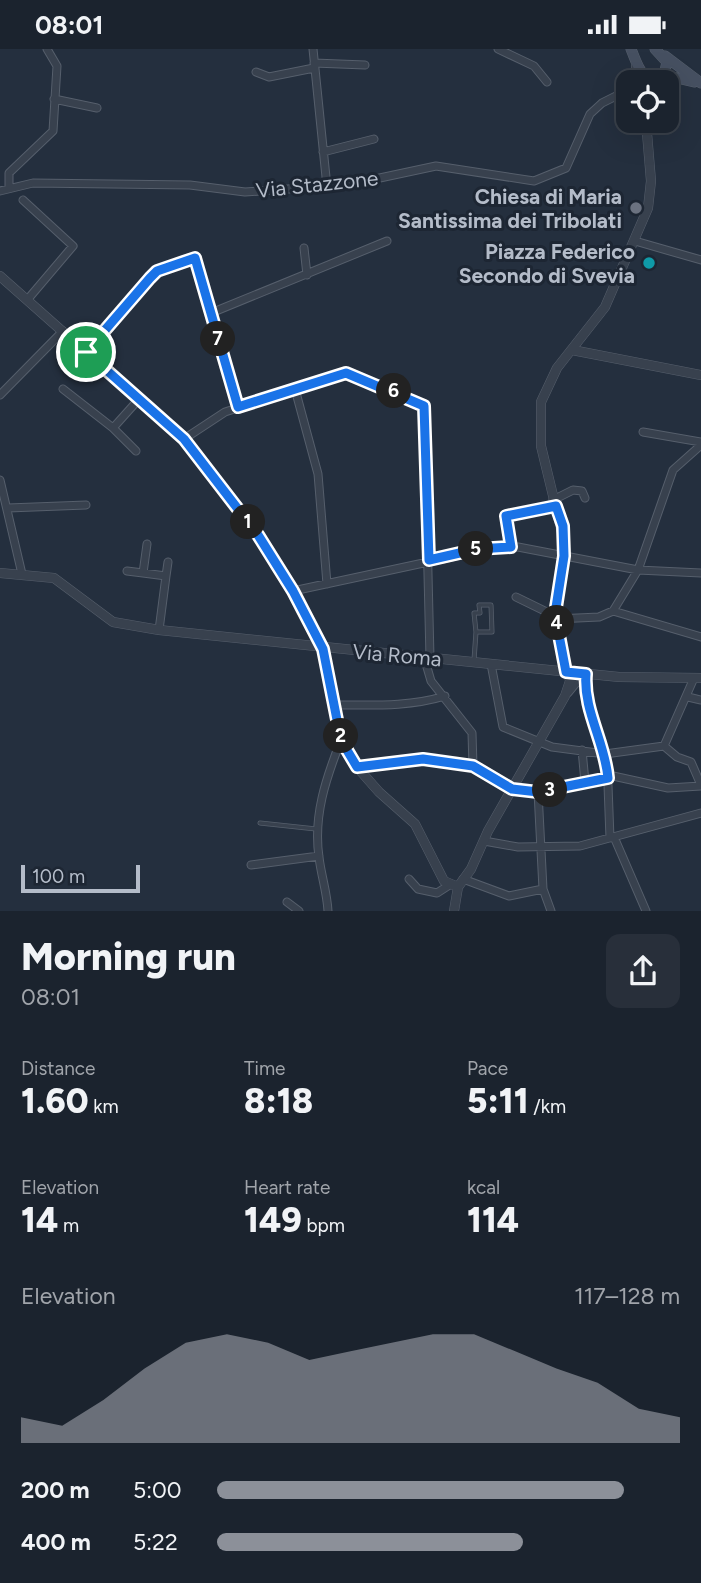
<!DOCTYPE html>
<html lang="en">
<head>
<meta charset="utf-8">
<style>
  body { margin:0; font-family:Figtree,sans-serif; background:#282f3a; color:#f1f3f6; height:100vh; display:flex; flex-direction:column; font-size:26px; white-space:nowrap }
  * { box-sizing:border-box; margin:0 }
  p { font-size:23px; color:#a0a4aa }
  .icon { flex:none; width:38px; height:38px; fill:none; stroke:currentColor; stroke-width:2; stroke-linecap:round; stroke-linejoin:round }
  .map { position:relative; height:862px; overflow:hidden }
  .details { display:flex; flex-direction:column; background:#1b232e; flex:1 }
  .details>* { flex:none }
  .fabs { position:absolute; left:616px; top:21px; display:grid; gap:14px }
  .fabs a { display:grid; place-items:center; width:63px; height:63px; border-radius:14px; background:#1b232e; box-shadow:0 7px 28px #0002,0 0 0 2px #39404a; font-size:35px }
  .scale { position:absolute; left:21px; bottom:18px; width:119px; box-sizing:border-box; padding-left:7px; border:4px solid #b4bcc9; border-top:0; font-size:19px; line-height:24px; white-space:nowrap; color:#b4bcc9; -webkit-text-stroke:5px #1d2633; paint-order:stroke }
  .pin { position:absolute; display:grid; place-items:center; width:60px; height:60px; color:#fff; margin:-30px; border:4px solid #fff; border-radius:50%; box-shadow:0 2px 7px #0007 }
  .km { position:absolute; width:35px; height:35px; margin:-18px; border-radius:50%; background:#222; color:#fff; font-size:19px; line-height:35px; text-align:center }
  .round { display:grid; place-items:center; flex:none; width:74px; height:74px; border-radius:14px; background:#282f3a }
  .summary { display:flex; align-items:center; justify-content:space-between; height:119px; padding:0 21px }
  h1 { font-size:38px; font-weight:800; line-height:52px }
  .figures { display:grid; grid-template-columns:repeat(3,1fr); gap:10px; height:119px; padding:7px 21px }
  .figures div { display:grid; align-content:center }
  .figures b { font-size:35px; font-weight:800 }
  .figures small { font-size:19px; font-weight:400 }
  .figures p { font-size:19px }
  .chart { height:196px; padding:14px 21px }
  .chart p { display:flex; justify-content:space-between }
  .chart svg { width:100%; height:126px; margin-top:7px; fill:#8c9099; opacity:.7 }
  ul { padding:0 21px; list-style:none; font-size:23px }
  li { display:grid; grid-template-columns:112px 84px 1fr; align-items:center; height:52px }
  li i { height:18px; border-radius:9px; background:#8c9099 }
  .status { display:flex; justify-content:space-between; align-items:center; height:49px; padding:0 35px; background:#1b232e; direction:ltr }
  .status svg { height:19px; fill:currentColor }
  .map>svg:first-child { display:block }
</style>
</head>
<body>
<div class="status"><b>08:01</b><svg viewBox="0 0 49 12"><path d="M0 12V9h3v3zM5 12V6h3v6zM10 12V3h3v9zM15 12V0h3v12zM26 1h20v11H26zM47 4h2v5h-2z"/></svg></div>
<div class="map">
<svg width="701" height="862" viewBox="0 0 701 862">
  <rect width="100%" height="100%" fill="#242f3e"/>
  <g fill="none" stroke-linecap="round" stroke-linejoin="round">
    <defs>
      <path id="service" d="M 474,611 L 476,583 L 492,583 L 491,556 L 479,556 L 480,564 L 474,564 L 476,583
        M 260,774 L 316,780"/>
      <path id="minor" d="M 313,0 L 327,138
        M 498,0 L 534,17 L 547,33
        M 314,14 L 365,16
        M 256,23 L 269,28 L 314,19
        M 54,50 L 97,59
        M 323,103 L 374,90
        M 9,138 L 9,124 L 53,82 L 57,17 L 47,0
        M 0,142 L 33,134 L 190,136 L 245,143 L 347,136 L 436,117 L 534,132 L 566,119 L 590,65 L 602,54 L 628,41
        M 23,151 L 73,197 L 28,250
        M 635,192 L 701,211
        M 304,199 L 307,226
        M 211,264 L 387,192
        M 86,303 L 150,229 L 157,222 L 195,209 L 238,358
        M 63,340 L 113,379 L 139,350
        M 295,340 L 318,425 L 327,535
        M 0,346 L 63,282
        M 113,379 L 136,402
        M 643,383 L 701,393
        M 184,390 L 225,363 L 346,324 L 424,357 L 430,609
        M 0,431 L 22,525
        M 553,451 L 573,441 L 582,442 L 585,449
        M 8,459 L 86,456
        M 147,495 L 143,524 L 166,527 L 159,581
        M 511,498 L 506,467 L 556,457
        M 127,522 L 143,524
        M 166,527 L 168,513
        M 293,542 L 498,498 L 518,498 L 638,521 L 701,524
        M 516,548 L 555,567
        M 613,562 L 701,588
        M 556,570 L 599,568 L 613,562 L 638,521 L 673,421 L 701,396
        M 424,608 L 431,632 L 472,684 L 473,717
        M 491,615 L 503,678 L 552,698 L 605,705 L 664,697 L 677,708 L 691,713 L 701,736
        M 586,625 L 587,650 L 607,710 L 610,789
        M 568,644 L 577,633 L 586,633
        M 688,648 L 701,651
        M 336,656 C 373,656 409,658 445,647
        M 664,697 L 694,629
        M 582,701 L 585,733
        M 357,718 L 423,710 L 473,717 L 512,740 L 538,743 L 613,727 L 668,739 L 701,737
        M 538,743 L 543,840 L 551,862
        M 614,788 L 646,862
        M 484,792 L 518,798 L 580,797 L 701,764
        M 251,816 L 319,807
        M 409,830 L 418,840 L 437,844 L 451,835
        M 463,830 L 509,847 L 543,840
        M 287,853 L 299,862
        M 328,862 C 327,843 321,826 319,808 C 313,767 326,729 341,691"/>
      <path id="tertiary" d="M 636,33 L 636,16
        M 0,227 L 184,390 L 258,486 L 293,542 L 323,599 L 341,691 L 357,718 L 379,743 L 415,775 L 444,832 L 458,838
        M 572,301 L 701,326
        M 0,524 L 54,529 L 113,573 L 159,581 L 619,628 L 701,629
        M 454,862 L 458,838 L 471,820 L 488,782 L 565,647 L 570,632 L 555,565 L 562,530 L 564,492 L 541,397 L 541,353 L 557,319 L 605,258 L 648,159 L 651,132 L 646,72"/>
      <path id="secondary" d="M 631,0 C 638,17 642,37 664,26 L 667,13 L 655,0
        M 665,7 L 701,34
        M 664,26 L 694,33"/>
    </defs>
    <use href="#service" stroke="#565f6c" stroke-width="5"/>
    <use href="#minor" stroke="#565f6c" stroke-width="9"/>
    <use href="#tertiary" stroke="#565f6c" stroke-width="10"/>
    <use href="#secondary" stroke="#565f6c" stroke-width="11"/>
    <use href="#service" stroke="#38414e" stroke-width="3.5"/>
    <use href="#minor" stroke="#38414e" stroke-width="7"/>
    <use href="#tertiary" stroke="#38414e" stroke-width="9"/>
    <use href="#secondary" stroke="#465061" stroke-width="10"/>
  </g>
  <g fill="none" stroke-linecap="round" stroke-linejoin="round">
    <defs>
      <path id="route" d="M 195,209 L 238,358 L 346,324 L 424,357 L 429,511 L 477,500 L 511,498 L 506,467 L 556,457 L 563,477 L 564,507 L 555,565 L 566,623 L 586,625 C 583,661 605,693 608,729 L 538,743 L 512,740 L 473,717 L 423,710 L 357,718 L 341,691 L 323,600 L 293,542 L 258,486 L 184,390 L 86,303 L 150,229 L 157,222 Z"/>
    </defs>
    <use href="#route" stroke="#fff" stroke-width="14"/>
    <use href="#route" stroke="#1a73e8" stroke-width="9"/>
  </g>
  <circle fill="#6b7280" stroke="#1d2633" stroke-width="2.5" cx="636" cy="159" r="7"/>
  <circle fill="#0f9aa8" stroke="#1d2633" stroke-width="2.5" cx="649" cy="214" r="7"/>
  <g text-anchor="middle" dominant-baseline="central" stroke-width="6" stroke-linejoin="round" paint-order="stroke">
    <g font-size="21" fill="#b4bcc9" stroke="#1d2633">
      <text transform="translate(317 135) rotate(-6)">Via Stazzone</text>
      <text transform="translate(397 606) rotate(5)">Via Roma</text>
    </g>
    <g font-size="21" font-weight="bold" fill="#b4bcc9" stroke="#1d2633" text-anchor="end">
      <text x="622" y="147">Chiesa di Maria<tspan x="622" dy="24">Santissima dei Tribolati</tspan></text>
      <text x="635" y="202">Piazza Federico<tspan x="635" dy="24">Secondo di Svevia</tspan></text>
    </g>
  </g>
</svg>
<div class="fabs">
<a><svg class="icon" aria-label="locate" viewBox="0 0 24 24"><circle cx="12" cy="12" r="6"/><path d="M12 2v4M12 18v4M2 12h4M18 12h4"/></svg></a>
</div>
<div class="scale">100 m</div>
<div class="pin" style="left:86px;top:303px;background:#1e9e55"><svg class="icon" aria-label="arrive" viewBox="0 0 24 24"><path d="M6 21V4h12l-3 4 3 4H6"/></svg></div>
<b class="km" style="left:248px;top:473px">1</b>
<b class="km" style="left:341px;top:687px">2</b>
<b class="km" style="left:550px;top:741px">3</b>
<b class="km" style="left:557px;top:574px">4</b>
<b class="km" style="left:476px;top:500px">5</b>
<b class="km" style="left:394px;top:342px">6</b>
<b class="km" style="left:218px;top:290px">7</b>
</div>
<section class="details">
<div class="summary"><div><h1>Morning run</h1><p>08:01</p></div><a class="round"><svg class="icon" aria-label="share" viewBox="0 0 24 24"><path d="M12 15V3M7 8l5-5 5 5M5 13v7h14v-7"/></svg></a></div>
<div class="figures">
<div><p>Distance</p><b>1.60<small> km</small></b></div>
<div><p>Time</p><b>8:18</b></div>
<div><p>Pace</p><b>5:11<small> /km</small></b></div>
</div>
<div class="figures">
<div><p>Elevation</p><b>14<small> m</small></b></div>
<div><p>Heart rate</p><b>149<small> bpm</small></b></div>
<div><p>kcal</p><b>114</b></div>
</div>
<div class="chart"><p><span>Elevation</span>117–128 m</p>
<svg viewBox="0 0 160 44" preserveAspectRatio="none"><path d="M0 44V35L10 38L20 29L30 18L40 9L50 6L60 9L70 15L80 12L90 9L100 6L110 6L120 12L130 18L140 23L150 32L160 35V44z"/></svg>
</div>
<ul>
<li><b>200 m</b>5:00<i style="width:88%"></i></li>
<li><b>400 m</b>5:22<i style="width:66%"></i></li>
</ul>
</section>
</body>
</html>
